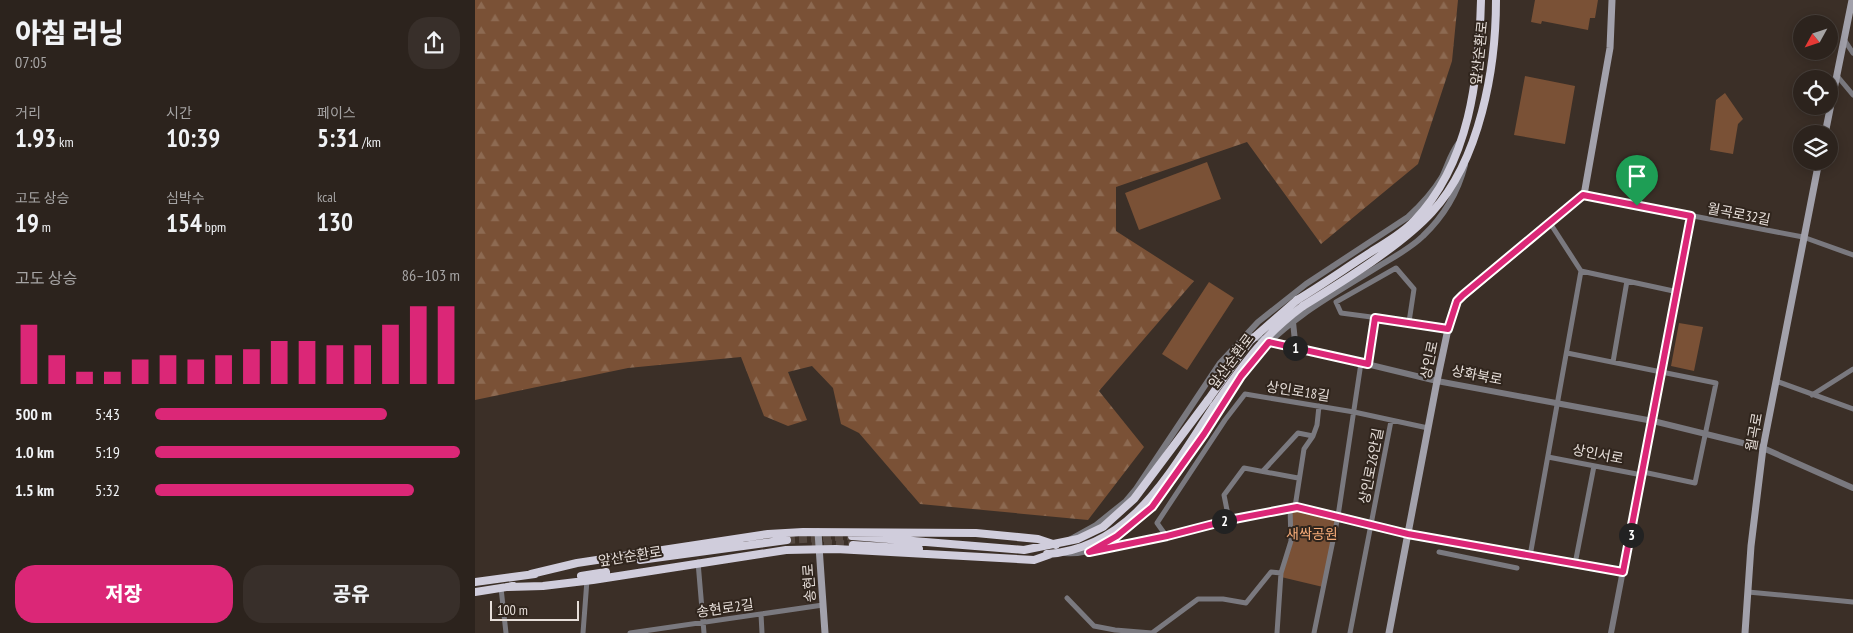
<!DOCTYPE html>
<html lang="ko">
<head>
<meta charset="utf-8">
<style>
  body { margin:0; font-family:"PT Sans Narrow","Noto Sans KR",sans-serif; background:#382f2a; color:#f1f3f6; height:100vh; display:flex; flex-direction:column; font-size:19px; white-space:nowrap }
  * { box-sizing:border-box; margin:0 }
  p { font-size:16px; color:#a6a4a4 }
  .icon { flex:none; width:28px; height:28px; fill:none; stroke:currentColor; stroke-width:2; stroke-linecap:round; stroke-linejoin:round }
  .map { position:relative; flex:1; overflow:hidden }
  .drawer { display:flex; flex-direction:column; background:#2c231d; width:475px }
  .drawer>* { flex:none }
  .needle { width:32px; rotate:230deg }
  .buttons { position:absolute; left:1318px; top:15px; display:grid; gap:10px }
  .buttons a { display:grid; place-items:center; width:45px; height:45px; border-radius:50%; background:#2c231d; box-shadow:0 2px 12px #0003,0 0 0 1px #48403b; font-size:25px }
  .scale { position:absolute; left:15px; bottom:12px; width:89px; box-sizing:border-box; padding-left:5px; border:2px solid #e6ded9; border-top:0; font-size:14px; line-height:18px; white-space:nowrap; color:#e6ded9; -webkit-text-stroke:4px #30251d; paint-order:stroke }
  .pin { position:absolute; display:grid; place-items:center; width:42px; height:42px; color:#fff; margin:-51px -21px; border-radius:50% 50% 50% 0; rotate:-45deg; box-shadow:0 0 5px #0007 }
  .pin .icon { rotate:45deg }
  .km { position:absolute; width:25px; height:25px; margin:-12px; border-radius:50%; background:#222; color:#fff; font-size:14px; line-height:25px; text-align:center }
  .round { display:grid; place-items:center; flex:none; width:52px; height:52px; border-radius:20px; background:#382f2a }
  .headline { display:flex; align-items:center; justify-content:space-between; height:85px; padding:0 15px }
  h1 { font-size:28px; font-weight:800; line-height:38px }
  .metrics { display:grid; grid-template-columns:repeat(3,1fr); gap:8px; height:85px; padding:5px 15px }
  .metrics div { display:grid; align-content:center }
  .metrics b { font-size:25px; font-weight:800 }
  .metrics small { font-size:14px; font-weight:400 }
  .metrics p { font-size:14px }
  .chart { height:140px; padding:10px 15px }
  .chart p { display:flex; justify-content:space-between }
  .chart svg { width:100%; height:90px; margin-top:5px; stroke:#db2777; stroke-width:6 }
  .primary-button { display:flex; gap:10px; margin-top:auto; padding:10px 15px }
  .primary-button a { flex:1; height:58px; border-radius:20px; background:#db2777; color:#fff; font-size:20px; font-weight:800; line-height:58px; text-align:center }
  .primary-button a+a { background:#382f2a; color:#f1f3f6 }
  ul { padding:0 15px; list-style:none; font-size:16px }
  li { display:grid; grid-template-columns:80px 60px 1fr; align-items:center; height:38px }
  li i { height:12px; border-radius:6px; background:#db2777 }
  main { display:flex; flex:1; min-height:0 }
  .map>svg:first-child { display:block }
</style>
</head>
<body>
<main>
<section class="drawer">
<div class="headline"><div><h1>아침 러닝</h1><p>07:05</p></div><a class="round"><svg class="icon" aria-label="share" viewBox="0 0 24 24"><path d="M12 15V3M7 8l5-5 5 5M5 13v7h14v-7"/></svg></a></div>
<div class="metrics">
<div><p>거리</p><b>1.93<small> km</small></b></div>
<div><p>시간</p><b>10:39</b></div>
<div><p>페이스</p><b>5:31<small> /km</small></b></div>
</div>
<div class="metrics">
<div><p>고도 상승</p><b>19<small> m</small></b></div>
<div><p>심박수</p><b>154<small> bpm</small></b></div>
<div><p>kcal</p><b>130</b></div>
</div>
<div class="chart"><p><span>고도 상승</span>86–103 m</p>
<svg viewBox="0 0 160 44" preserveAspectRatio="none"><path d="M5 44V15M15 44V30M25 44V38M35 44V38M45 44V32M55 44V30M65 44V32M75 44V30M85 44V27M95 44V23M105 44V23M115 44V25M125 44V25M135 44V15M145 44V6M155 44V6"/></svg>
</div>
<ul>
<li><b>500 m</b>5:43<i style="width:76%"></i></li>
<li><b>1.0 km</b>5:19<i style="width:100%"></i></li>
<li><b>1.5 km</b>5:32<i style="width:85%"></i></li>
</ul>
<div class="primary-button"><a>저장</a><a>공유</a></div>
</section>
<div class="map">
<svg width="1378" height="633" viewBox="0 0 1378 633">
  <defs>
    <pattern id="forest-firs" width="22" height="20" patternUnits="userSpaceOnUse" patternTransform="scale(1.25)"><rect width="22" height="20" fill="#7a5136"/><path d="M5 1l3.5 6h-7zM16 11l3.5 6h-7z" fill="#8d6a52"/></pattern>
  </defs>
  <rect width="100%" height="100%" fill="#3b2f27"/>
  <path fill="url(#forest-firs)" d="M 0,0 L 983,0 L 977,61 L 943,164 L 846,244 L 772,142 L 641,187 L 641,231 L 719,281 L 624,391 L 669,447 L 613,520 L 445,504 L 384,433 L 366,424 L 358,388 L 337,366 L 313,372 L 332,420 L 313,426 L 289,416 L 266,357 L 153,368 L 0,400 Z"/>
  <path fill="#7a5136" d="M 1060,0 L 1123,0 L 1120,18 L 1115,18 L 1113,30 L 1067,21 L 1066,24 L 1056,22 Z
    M 1050,76 L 1100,86 L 1090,144 L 1039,135 Z
    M 1250,93 L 1268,119 L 1263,124 L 1258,154 L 1235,150 L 1241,100 Z
    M 732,162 L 746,199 L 664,230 L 650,193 Z
    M 734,282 L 759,298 L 712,370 L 687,354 Z
    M 1204,323 L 1228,327 L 1219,371 L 1196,366 Z
    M 815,507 L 863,516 L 848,587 L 806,577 L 816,541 Z"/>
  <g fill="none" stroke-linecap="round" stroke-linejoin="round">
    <path stroke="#554942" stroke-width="8" stroke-dasharray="8 4" stroke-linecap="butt" d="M 312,540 L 377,536
      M 337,542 L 378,545"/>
    <path stroke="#7a797f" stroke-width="5" d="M 1370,41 L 1378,53
      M 1363,77 L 1378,95
      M 1109,195 L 1328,237 L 1378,255
      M 1106,271 L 1203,292
      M 934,322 L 866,313 L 861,302 L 921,268 L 939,289 L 934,322 L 973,329
      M 1092,353 L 1241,383 L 1220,483 L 1168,472
      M 1138,362 L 1152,281
      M 893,364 L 900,318
      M 1301,381 L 1378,409
      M 1337,395 L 1378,369
      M 1073,457 L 1167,475
      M 788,471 L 823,433 L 838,436
      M 820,507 L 829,449 L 838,436 L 842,425 L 844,406
      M 754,520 L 749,495 L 769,468 L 823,478
      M 692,537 L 682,523 L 750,420 L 770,394 L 879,412 L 953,428
      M 620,550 L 692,537 L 754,520 L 822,507 L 933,534 L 1148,572
      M 964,552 L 1042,568
      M 1055,556 L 1106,271 L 1075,223
      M 223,562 L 229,633
      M 1100,564 L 1119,466
      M 26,588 L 31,633
      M 1273,592 L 1378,602
      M 592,598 L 619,626 L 640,630 L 677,633 L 723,599 L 748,599 L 771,603 L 796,572 L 806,573
      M 286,614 L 287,633
      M 108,633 L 112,580
      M 155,633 L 348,605
      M 802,633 L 806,573 L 816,541 L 815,507
      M 839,633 L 863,516 L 886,363
      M 875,633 L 916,421"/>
    <path stroke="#7a797f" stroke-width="6" d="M 818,322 L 820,341 L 826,349
      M 772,335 L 962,381 L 1178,421 L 1288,448 L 1378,488
      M 594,540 L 621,525 L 651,501 L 661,489 L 745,363 L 783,322 L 831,284 L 933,217 C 946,205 958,192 967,177 C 973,165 975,155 983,144
      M 590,553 C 674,560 734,411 780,357 C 814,318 861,293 904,266 C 919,257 936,248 948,236 C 968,217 983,192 990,165
      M 1136,633 L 1216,216"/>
    <path stroke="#a2a1ab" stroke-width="7" d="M 1350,134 L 1377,0
      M 343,532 L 350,633
      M 914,633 L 962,381 L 973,329 L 983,301 L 1109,195 L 1135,48 L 1137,0
      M 1270,633 L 1276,546 L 1288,448 L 1344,161"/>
    <path stroke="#d0cddc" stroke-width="8" d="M 822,300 C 847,285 871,268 896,252 C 910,243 927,234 939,221 C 995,163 1004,77 1006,0
      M 828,306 C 867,282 927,245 957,212 C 1005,160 1021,68 1021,0
      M 377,536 L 549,550 L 603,539 L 628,527 L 659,499 L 733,400
      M 378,545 L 444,549
      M 572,554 C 658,548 696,470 739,406
      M 165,560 L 312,540
      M 56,574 L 102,563 L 293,534 L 328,532 L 501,533 L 563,539 L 581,545
      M 106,576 L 131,572
      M 0,582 L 60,574
      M 32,587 L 68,586 L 118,580 L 311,550 L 361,549 L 559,560 L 576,554
      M 0,592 L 38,586"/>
    <path stroke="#d0cddc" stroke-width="8" d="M 733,400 L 775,341 L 822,300
      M 739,406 C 769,364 786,337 828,306"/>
  </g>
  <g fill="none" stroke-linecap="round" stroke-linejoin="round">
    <defs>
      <path id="route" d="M 1108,195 L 1216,216 L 1148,572 L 933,534 L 822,507 L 754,520 L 692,536 L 614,552 L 642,536 L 677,507 L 729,434 L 766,376 L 794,342 L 893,364 L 900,318 L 973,329 L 982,301 L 988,295 Z"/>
    </defs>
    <use href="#route" stroke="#fff" stroke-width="10"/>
    <use href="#route" stroke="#db2777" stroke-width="6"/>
  </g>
  <g text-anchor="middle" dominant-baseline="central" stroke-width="4" stroke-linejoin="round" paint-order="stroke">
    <g font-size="14" fill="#e6ded9" stroke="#30251d">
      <text transform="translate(1004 53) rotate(-84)">앞산순환로</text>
      <text transform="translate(1264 214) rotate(11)">월곡로32길</text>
      <text transform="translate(954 360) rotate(-78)">상인로</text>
      <text transform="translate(756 361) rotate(-53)">앞산순환로</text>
      <text transform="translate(1002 375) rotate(11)">상화북로</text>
      <text transform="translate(823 391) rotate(9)">상인로18길</text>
      <text transform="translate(1279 432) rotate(-80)">월곡로</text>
      <text transform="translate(1123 454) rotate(11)">상인서로</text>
      <text transform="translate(896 466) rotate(-79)">상인로26안길</text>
      <text transform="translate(155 556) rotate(-9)">앞산순환로</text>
      <text transform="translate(334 583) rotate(-94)">송현로</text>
      <text transform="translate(250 608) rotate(-8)">송현로2길</text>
    </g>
    <g font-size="14" fill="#f5ab78" stroke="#30251d">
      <text x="837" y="534">새싹공원</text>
    </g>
  </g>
</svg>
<div class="buttons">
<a><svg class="needle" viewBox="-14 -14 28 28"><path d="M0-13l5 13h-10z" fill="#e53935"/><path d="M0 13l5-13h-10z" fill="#a6a4a4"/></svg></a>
<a><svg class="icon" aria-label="locate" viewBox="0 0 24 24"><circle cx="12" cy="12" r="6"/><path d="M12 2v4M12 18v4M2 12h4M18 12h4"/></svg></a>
<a><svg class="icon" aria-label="layers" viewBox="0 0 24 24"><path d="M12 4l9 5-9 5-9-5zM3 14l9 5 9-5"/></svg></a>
</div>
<div class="scale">100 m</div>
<div class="pin" style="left:1162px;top:206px;background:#1e9e55"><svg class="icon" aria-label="arrive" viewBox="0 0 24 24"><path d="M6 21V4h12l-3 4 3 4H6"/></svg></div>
<b class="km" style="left:820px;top:348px">1</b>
<b class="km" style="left:749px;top:521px">2</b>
<b class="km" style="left:1156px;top:535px">3</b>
</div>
</main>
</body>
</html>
